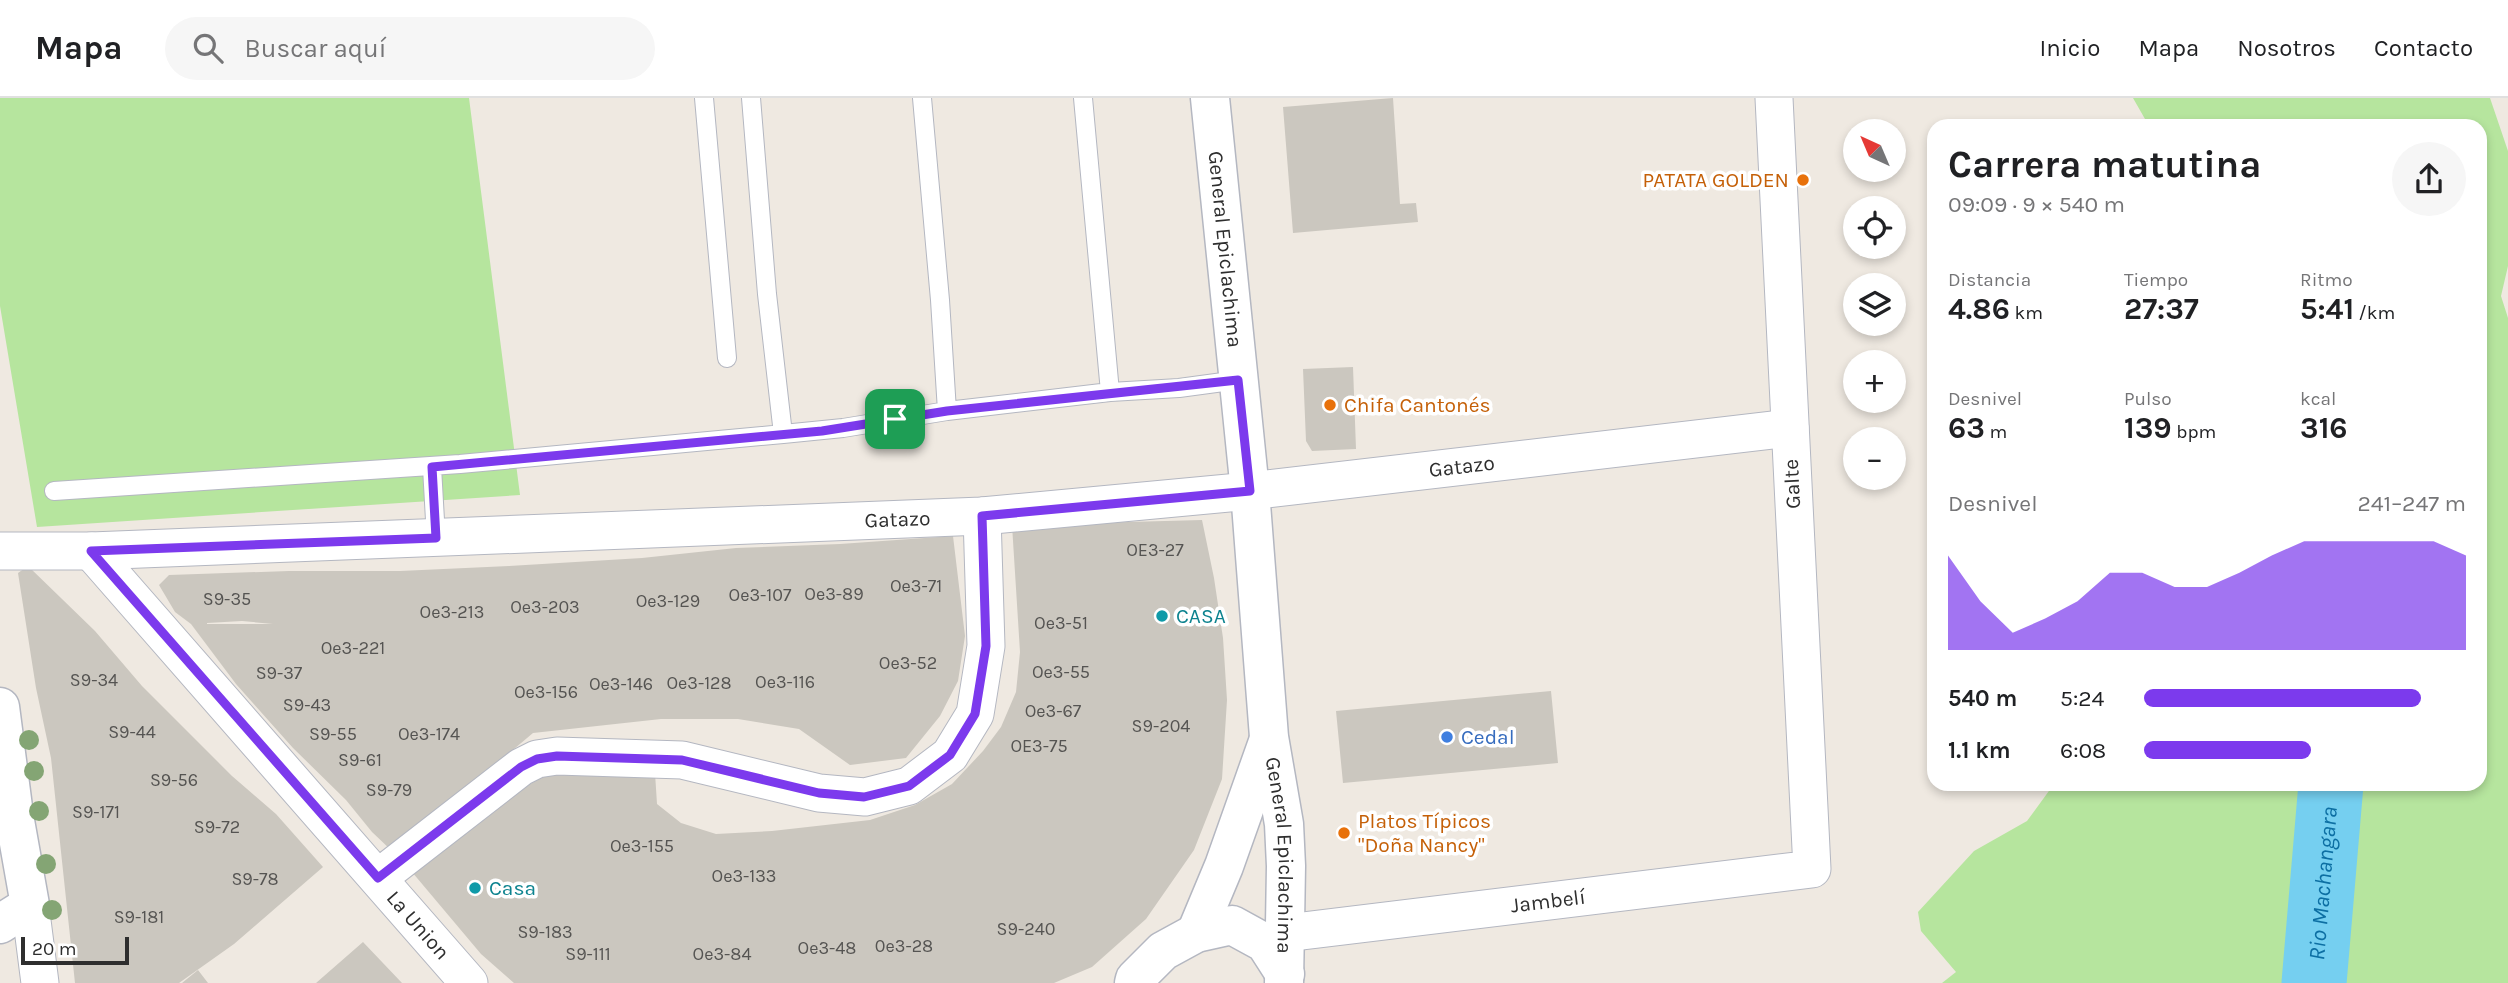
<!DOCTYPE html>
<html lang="es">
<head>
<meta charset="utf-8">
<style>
  body { margin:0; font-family:Karla,sans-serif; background:#f6f6f6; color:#202124; height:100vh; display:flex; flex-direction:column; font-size:26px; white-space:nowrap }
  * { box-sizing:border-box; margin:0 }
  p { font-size:23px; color:#757577 }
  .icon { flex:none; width:38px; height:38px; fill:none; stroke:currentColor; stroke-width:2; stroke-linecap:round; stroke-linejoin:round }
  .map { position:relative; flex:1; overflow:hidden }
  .details { position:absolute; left:1927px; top:21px; width:560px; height:672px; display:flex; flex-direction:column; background:#fff; border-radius:21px; box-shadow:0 4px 10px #0003 }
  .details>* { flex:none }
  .needle { width:46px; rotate:316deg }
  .controls { position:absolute; left:1843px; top:21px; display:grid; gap:14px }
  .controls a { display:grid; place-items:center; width:63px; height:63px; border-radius:50%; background:#fff; box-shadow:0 4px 10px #0003; font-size:35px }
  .scale { position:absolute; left:21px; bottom:18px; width:108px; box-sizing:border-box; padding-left:7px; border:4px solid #2e2e2e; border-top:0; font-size:19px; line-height:24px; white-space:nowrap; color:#2e2e2e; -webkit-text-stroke:5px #fff; paint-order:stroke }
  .pin { position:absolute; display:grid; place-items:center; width:60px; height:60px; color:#fff; margin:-30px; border-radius:14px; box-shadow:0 4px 10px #0006 }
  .round { display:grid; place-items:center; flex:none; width:74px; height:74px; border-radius:37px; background:#f6f6f6 }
  .summary { display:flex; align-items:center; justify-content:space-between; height:119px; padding:0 21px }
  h1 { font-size:38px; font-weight:700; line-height:52px }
  .stats { display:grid; grid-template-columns:repeat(3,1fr); gap:10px; height:119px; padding:7px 21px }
  .stats div { display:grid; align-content:center }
  .stats b { font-size:30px; font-weight:700 }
  .stats small { font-size:19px; font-weight:400 }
  .stats p { font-size:19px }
  .chart { height:196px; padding:14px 21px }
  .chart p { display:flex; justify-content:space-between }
  .chart svg { width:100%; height:126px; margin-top:7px; fill:#7c3aed; opacity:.7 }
  ul { padding:0 21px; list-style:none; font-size:23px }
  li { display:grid; grid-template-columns:112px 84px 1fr; align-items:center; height:52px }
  li i { height:18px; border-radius:9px; background:#7c3aed }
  header { display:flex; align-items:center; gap:42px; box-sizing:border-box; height:98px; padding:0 35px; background:#fff; border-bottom:2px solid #e0e0e0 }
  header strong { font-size:33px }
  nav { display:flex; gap:38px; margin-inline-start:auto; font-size:24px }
  .search { width:490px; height:63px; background:#f6f6f6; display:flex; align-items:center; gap:18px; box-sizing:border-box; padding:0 24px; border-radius:38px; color:#757577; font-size:26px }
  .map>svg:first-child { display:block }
</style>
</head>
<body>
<header>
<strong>Mapa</strong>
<div class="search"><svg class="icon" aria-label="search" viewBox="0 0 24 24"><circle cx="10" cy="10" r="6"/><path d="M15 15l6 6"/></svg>Buscar aquí</div>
<nav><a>Inicio</a><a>Mapa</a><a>Nosotros</a><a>Contacto</a></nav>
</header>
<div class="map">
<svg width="2508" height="885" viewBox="0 0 2508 885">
  <rect width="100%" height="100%" fill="#efe9e1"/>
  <path fill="#b6e59e" d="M 0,0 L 469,0 L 520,397 L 37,429 L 0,208 Z
    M 2133,0 L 2490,0 L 2508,53 L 2508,168 L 2501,198 L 2508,220 L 2508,885 L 1942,885 L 1956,874 L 1921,833 L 1918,814 L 1974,753 L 2027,723 L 2054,686 L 2480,686 L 2480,28 L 2149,28 Z"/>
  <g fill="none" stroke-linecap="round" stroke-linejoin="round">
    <path stroke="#75cff0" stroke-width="65" id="s1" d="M 2314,885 L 2331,686"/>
  </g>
  <path fill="#cbc7bf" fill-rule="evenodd" d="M 1393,0 L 1400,106 L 1416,105 L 1418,124 L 1293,135 L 1283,9 Z
    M 1353,269 L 1356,351 L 1312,353 L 1306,343 L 1303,271 Z
    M 1202,422 L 1214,480 L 1223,540 L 1227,602 L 1222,681 L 1194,752 L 1146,821 L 1092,869 L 1054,885 L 514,885 L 481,856 L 412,774 L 467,730 L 552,671 L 655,675 L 657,706 L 681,725 L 716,736 L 772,733 L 870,722 L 915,707 L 952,686 L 983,653 L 1001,629 L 1016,594 L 1020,554 L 1012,427 Z
    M 953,438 L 965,538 L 958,583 L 940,618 L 906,660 L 850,667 L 799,631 L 738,621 L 661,621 L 533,635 L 392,753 L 372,734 L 346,702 L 293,650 L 236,586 L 191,526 L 175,514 L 159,487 L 169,477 L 289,473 L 400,473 L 509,468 L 642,460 L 736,450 L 840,446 ZM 242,523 L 273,526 L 207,526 L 207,525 Z
    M 28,468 L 95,533 L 142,588 L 232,678 L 276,716 L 323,769 L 234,846 L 179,885 L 75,885 L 51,660 L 36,590 L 18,475 Z
    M 1551,593 L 1558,665 L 1343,685 L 1336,613 Z
    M 363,844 L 402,885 L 316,885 Z
    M 198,872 L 208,885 L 182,885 Z"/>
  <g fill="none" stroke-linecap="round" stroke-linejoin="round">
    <defs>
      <path id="lane" d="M 704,0 L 727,260
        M 1083,0 L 1110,294 L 1179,290 L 1238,282
        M 947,313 L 1110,294
        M 783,336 L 843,330 L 947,313 L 940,202 L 922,0
        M 432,369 L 436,440
        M 54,393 L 460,366 L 783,336 L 767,196 L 751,0"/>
      <g id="street">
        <path id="s2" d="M 0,453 L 91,453 L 982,418 L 1250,393 L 1790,330"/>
        <path id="s3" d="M 91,453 L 469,885"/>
        <path d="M 378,780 L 521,669 L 537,661 L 557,658 L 682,662 L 819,695 L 865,699 L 909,688 L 950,657 L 975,616 L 986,548 L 982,418"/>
        <path d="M 30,807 L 40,885"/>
        <path id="s4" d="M 1286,835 L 1812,771 L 1774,0"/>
      </g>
      <g id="secondary">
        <path id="s5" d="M 1210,0 L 1250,393 L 1269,639 L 1284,726 L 1286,768 L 1284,885"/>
        <path d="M 0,609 L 14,717 L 30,807 L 0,826"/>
        <path d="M 1196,835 L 1224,768 L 1269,641"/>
        <path d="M 1134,885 L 1135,881 L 1163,853 L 1196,835 L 1232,827 L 1265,845 L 1285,876"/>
      </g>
    </defs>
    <use href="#lane" stroke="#b4b7c1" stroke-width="20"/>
    <use href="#street" stroke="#b4b7c1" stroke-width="39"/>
    <use href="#secondary" stroke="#b4b7c1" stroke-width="41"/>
    <use href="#lane" stroke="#fff" stroke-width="18"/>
    <use href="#street" stroke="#fff" stroke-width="37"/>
    <use href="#secondary" stroke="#fff" stroke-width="38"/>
  </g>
  <g fill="#84a574">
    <circle cx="29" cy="642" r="10"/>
    <circle cx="34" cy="673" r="10"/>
    <circle cx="39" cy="713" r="10"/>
    <circle cx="46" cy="766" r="10"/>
    <circle cx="52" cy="812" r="10"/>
  </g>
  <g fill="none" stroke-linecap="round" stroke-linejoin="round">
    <defs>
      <path id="route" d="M 1238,282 L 1250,393 L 982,418 L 986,548 L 975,616 L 950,657 L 909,688 L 864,699 L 819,695 L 682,662 L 557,658 L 537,661 L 521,669 L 378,780 L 91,453 L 436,440 L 432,369 L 822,333 L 947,313 Z"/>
    </defs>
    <use href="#route" stroke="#fff" stroke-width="14"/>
    <use href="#route" stroke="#7c3aed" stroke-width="9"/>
  </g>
  <g fill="#e8710a" stroke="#fff" stroke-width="2.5">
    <circle cx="1803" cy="82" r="7"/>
    <circle cx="1330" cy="307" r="7"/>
    <circle cx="1344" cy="735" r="7"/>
  </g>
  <g fill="#0f9aa8" stroke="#fff" stroke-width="2.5">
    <circle cx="1162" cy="518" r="7"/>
    <circle cx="475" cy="790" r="7"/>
  </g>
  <circle fill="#3f7fe0" stroke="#fff" stroke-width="2.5" cx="1447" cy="639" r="7"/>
  <g text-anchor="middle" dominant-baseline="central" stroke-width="7" stroke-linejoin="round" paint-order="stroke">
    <g font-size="18" fill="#555452">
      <text x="1155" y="452">OE3-27</text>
      <text x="916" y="488">Oe3-71</text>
      <text x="834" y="496">Oe3-89</text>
      <text x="760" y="497">Oe3-107</text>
      <text x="227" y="501">S9-35</text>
      <text x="668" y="503">Oe3-129</text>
      <text x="545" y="509">Oe3-203</text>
      <text x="452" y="514">Oe3-213</text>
      <text x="1061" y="525">Oe3-51</text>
      <text x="353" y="550">Oe3-221</text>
      <text x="908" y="565">Oe3-52</text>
      <text x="1061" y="574">Oe3-55</text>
      <text x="279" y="575">S9-37</text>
      <text x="94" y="582">S9-34</text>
      <text x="785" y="584">Oe3-116</text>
      <text x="699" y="585">Oe3-128</text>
      <text x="621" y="586">Oe3-146</text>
      <text x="546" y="594">Oe3-156</text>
      <text x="307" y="607">S9-43</text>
      <text x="1053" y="613">Oe3-67</text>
      <text x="1161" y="628">S9-204</text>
      <text x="132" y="634">S9-44</text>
      <text x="333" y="636">S9-55</text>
      <text x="429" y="636">Oe3-174</text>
      <text x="1039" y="648">OE3-75</text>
      <text x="360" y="662">S9-61</text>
      <text x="174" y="682">S9-56</text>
      <text x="389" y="692">S9-79</text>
      <text x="96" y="714">S9-171</text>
      <text x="217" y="729">S9-72</text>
      <text x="642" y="748">Oe3-155</text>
      <text x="744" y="778">Oe3-133</text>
      <text x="255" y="781">S9-78</text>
      <text x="139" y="819">S9-181</text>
      <text x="1026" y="831">S9-240</text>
      <text x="545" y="834">S9-183</text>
      <text x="904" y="848">0e3-28</text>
      <text x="827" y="850">Oe3-48</text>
      <text x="588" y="856">S9-111</text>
      <text x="722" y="856">Oe3-84</text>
    </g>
    <g font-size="21" fill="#c56008" stroke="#fff" text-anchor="start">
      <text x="1789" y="82" text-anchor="end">PATATA GOLDEN</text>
      <text x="1344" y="307">Chifa Cantonés</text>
      <text x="1358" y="723">Platos Típicos<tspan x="1358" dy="24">"Doña Nancy"</tspan></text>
    </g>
    <g font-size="21" fill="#2e2e2e" stroke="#fff">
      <text stroke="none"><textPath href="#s5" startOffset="152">General Epiclachima</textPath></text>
      <text stroke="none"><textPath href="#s2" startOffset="1465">Gatazo</textPath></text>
      <text transform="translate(1792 386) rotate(-93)">Galte</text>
      <text stroke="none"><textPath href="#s2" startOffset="898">Gatazo</textPath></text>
      <text stroke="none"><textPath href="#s5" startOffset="761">General Epiclachima</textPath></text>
      <text stroke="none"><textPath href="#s4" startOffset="264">Jambelí</textPath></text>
      <text stroke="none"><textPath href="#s3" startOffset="497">La Union</textPath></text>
    </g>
    <g font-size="21" fill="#0d838f" stroke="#fff" text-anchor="start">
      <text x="1176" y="518">CASA</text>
      <text x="489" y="790">Casa</text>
    </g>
    <g font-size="21" fill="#366cbe" stroke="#fff" text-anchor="start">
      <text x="1461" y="639">Cedal</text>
    </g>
    <g font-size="23" font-style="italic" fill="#0d6fa3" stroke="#fff">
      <text stroke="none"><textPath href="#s1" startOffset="100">Rio Machangara</textPath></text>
    </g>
  </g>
</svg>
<div class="controls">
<a><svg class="needle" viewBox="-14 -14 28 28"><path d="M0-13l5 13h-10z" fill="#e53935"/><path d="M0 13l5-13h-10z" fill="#757577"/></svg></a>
<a><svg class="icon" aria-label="locate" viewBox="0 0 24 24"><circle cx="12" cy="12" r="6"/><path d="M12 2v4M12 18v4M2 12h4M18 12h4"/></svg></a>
<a><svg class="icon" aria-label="layers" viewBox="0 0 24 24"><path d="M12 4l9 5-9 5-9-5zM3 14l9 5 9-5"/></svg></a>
<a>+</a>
<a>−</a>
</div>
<div class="scale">20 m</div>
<div class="pin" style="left:895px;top:321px;background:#1e9e55"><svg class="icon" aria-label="arrive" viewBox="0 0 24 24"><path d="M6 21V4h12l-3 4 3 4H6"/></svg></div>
<section class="details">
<div class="summary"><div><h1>Carrera matutina</h1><p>09:09 · 9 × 540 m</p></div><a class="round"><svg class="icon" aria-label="share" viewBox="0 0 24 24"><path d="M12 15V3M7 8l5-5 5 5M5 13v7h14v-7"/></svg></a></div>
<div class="stats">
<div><p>Distancia</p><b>4.86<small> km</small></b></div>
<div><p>Tiempo</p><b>27:37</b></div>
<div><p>Ritmo</p><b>5:41<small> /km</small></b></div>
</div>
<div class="stats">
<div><p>Desnivel</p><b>63<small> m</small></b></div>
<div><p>Pulso</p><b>139<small> bpm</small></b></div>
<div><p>kcal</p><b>316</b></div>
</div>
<div class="chart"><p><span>Desnivel</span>241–247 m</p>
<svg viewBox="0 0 160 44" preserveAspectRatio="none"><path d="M0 44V11L10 27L20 38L30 33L40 27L50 17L60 17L70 22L80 22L90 17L100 11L110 6L120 6L130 6L140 6L150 6L160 11V44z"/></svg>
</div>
<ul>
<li><b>540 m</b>5:24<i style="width:86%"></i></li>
<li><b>1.1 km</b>6:08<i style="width:52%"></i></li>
</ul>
</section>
</div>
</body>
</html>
